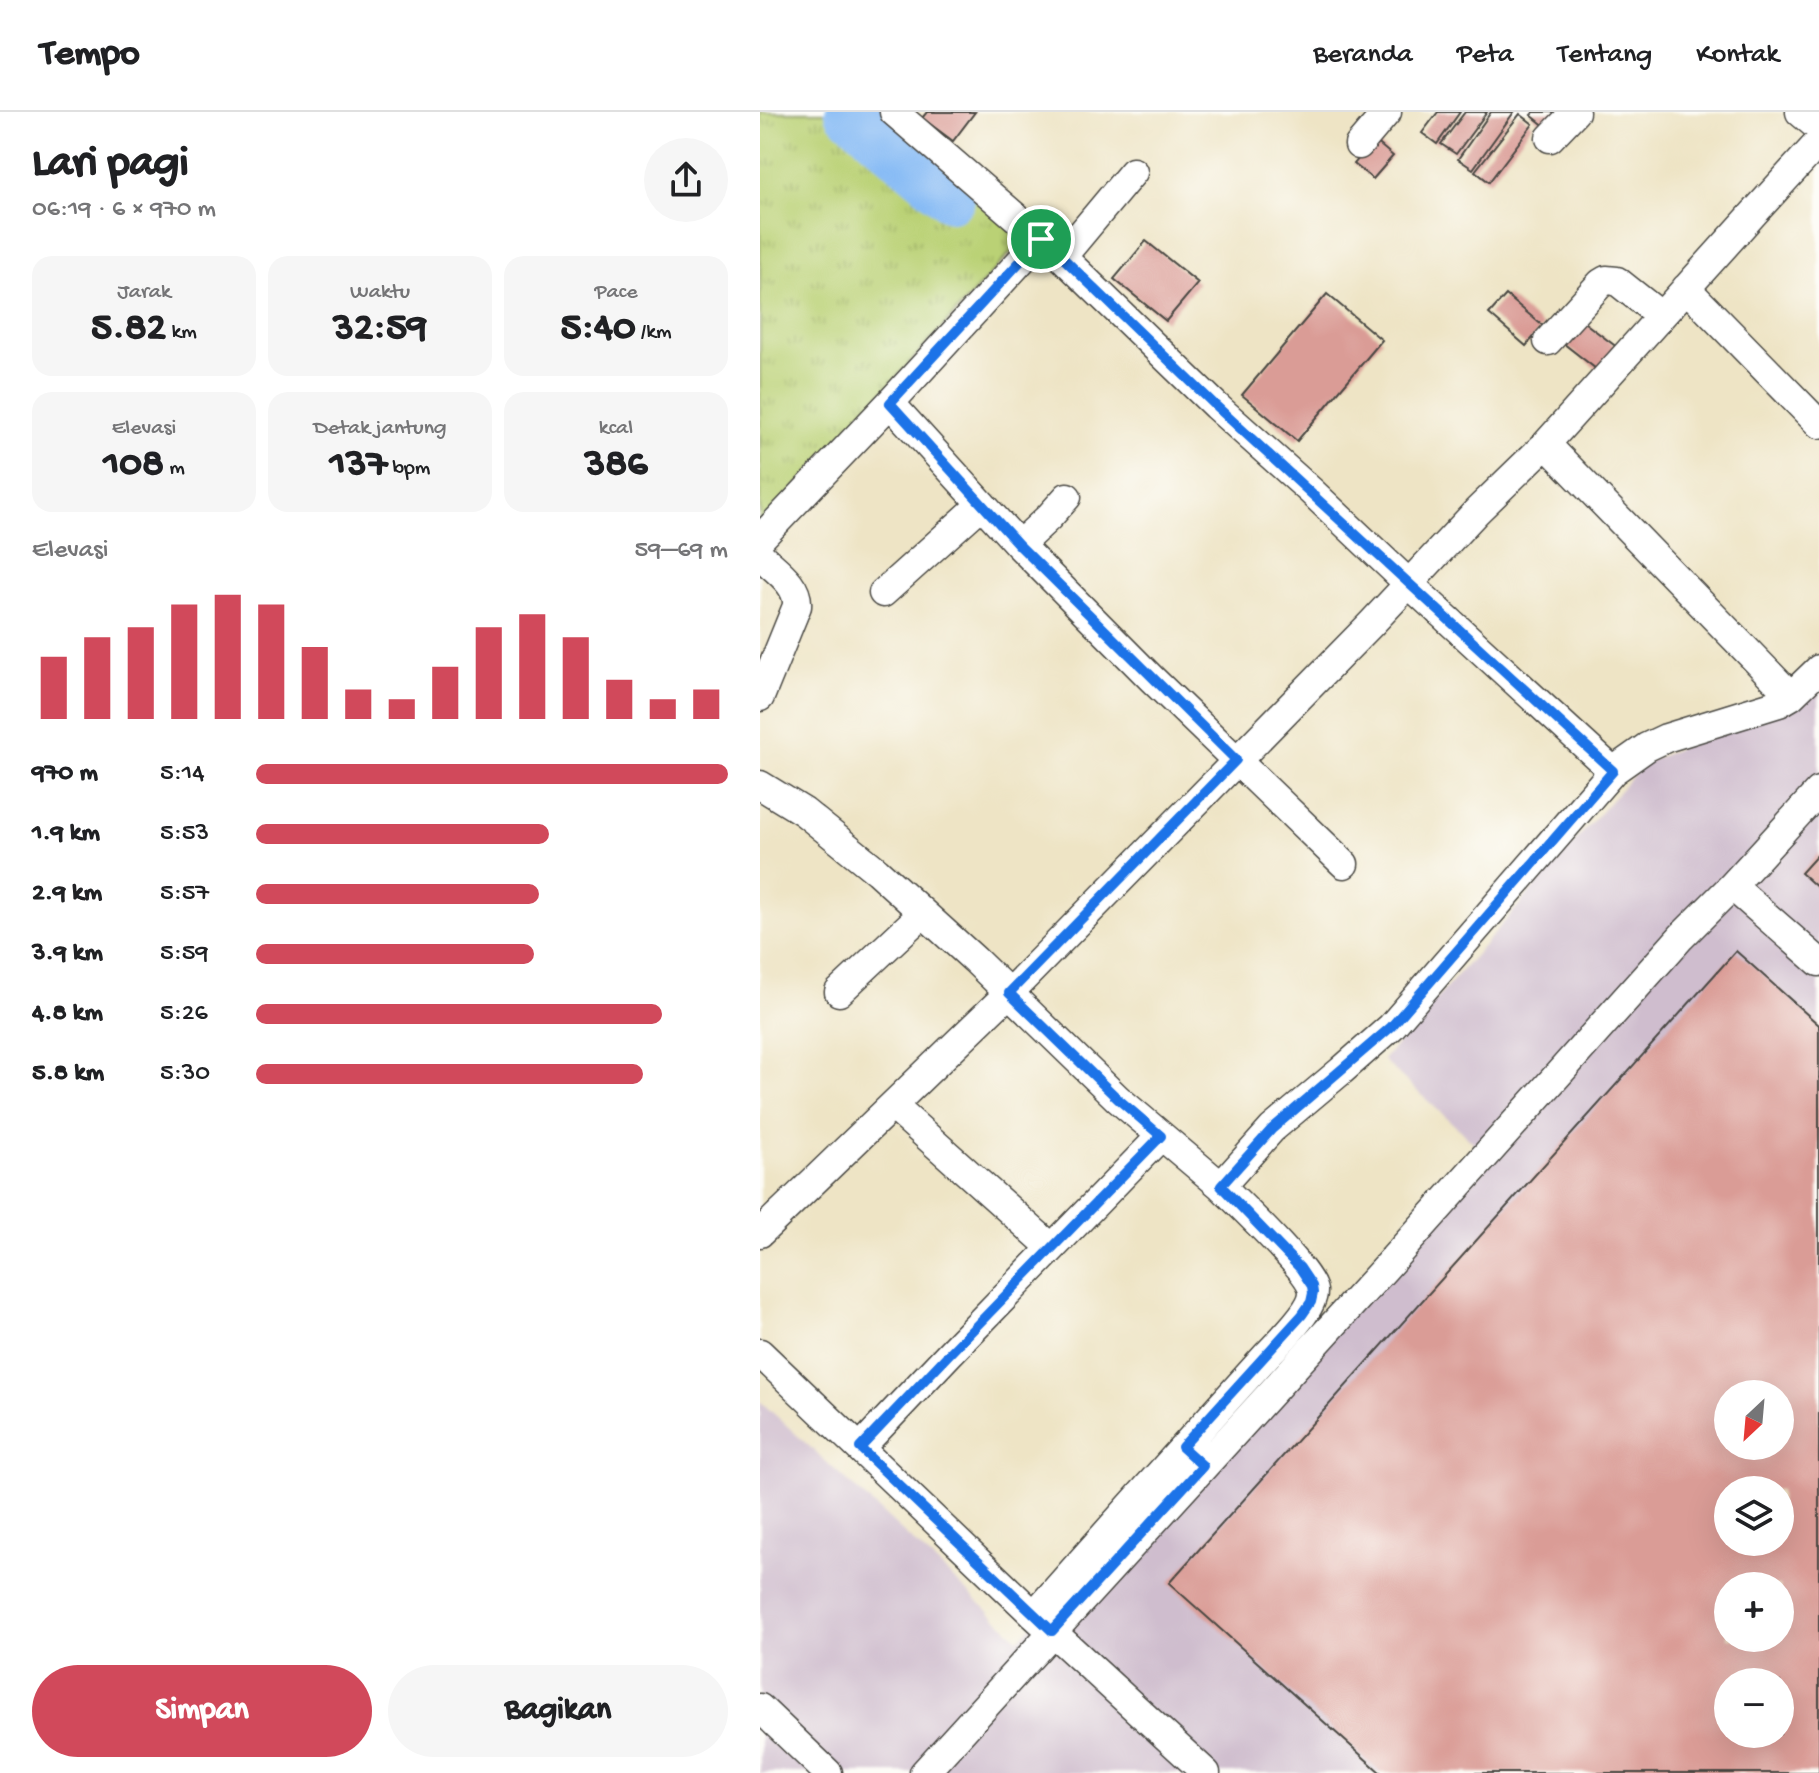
<!DOCTYPE html>
<html lang="id">
<head>
<meta charset="utf-8">
<style>
  body { margin:0; font-family:"Gochi Hand",sans-serif; background:#f6f6f6; color:#202124; height:100vh; display:flex; flex-direction:column; font-size:30px; white-space:nowrap }
  * { box-sizing:border-box; margin:0 }
  p { font-size:26px; color:#757577 }
  .icon { flex:none; width:44px; height:44px; fill:none; stroke:currentColor; stroke-width:2; stroke-linecap:round; stroke-linejoin:round }
  .map { position:relative; flex:1; overflow:hidden }
  .details { display:flex; flex-direction:column; background:#fff; width:760px }
  .details>* { flex:none }
  .needle { width:52px; rotate:206deg }
  .tools { position:absolute; left:954px; top:1268px; display:grid; gap:16px }
  .tools a { display:grid; place-items:center; width:80px; height:80px; border-radius:50%; background:#fff; box-shadow:0 8px 32px #0002; font-size:40px }
  .pin { position:absolute; display:grid; place-items:center; width:68px; height:68px; color:#fff; margin:-34px; border:4px solid #fff; border-radius:50%; box-shadow:0 2px 8px #0007 }
  .round { display:grid; place-items:center; flex:none; width:84px; height:84px; border-radius:42px; background:#f6f6f6 }
  .head { display:flex; align-items:center; justify-content:space-between; height:136px; padding:0 32px }
  h1 { font-size:44px; font-weight:700; line-height:60px }
  .figures { display:grid; grid-template-columns:repeat(3,1fr); gap:12px; height:136px; padding:8px 32px }
  .figures div { display:grid; align-content:center; border-radius:20px; background:#f6f6f6; text-align:center }
  .figures b { font-size:40px; font-weight:700 }
  .figures small { font-size:22px; font-weight:400 }
  .figures p { font-size:22px }
  .chart { height:224px; padding:16px 32px }
  .chart p { display:flex; justify-content:space-between }
  .chart svg { width:100%; height:144px; margin-top:8px; stroke:#d1495b; stroke-width:6 }
  .primary-button { display:flex; gap:16px; margin-top:auto; padding:16px 32px }
  .primary-button a { flex:1; height:92px; border-radius:48px; background:#d1495b; color:#fff; font-size:32px; font-weight:700; line-height:92px; text-align:center }
  .primary-button a+a { background:#f6f6f6; color:#202124 }
  ul { padding:0 32px; list-style:none; font-size:26px }
  li { display:grid; grid-template-columns:128px 96px 1fr; align-items:center; height:60px }
  li i { height:20px; border-radius:10px; background:#d1495b }
  header { display:flex; align-items:center; gap:48px; box-sizing:border-box; height:112px; padding:0 40px; background:#fff; border-bottom:2px solid #e0e0e0 }
  header strong { font-size:38px }
  nav { display:flex; gap:44px; margin-inline-start:auto; font-size:28px }
  main { display:flex; flex:1; min-height:0 }
  .map>svg:first-child { display:block }
</style>
</head>
<body>
<header>
<strong>Tempo</strong>
<nav><a>Beranda</a><a>Peta</a><a>Tentang</a><a>Kontak</a></nav>
</header>
<main>
<section class="details">
<div class="head"><div><h1>Lari pagi</h1><p>06:19 · 6 × 970 m</p></div><a class="round"><svg class="icon" aria-label="share" viewBox="0 0 24 24"><path d="M12 15V3M7 8l5-5 5 5M5 13v7h14v-7"/></svg></a></div>
<div class="figures">
<div><p>Jarak</p><b>5.82<small> km</small></b></div>
<div><p>Waktu</p><b>32:59</b></div>
<div><p>Pace</p><b>5:40<small> /km</small></b></div>
</div>
<div class="figures">
<div><p>Elevasi</p><b>108<small> m</small></b></div>
<div><p>Detak jantung</p><b>137<small> bpm</small></b></div>
<div><p>kcal</p><b>386</b></div>
</div>
<div class="chart"><p><span>Elevasi</span>59–69 m</p>
<svg viewBox="0 0 160 44" preserveAspectRatio="none"><path d="M5 44V25M15 44V19M25 44V16M35 44V9M45 44V6M55 44V9M65 44V22M75 44V35M85 44V38M95 44V28M105 44V16M115 44V12M125 44V19M135 44V32M145 44V38M155 44V35"/></svg>
</div>
<ul>
<li><b>970 m</b>5:14<i style="width:100%"></i></li>
<li><b>1.9 km</b>5:53<i style="width:62%"></i></li>
<li><b>2.9 km</b>5:57<i style="width:60%"></i></li>
<li><b>3.9 km</b>5:59<i style="width:59%"></i></li>
<li><b>4.8 km</b>5:26<i style="width:86%"></i></li>
<li><b>5.8 km</b>5:30<i style="width:82%"></i></li>
</ul>
<div class="primary-button"><a>Simpan</a><a>Bagikan</a></div>
</section>
<div class="map">
<svg width="1059" height="1661" viewBox="0 0 1059 1661">
  <defs>
    <pattern id="park-tufts" width="24" height="20" patternUnits="userSpaceOnUse" patternTransform="scale(2)"><rect width="24" height="20" fill="#bad175"/><path d="M3 7l-1-3M5 7V3M7 7l1-3M15 17l-1-3M17 17v-4M19 17l1-3" fill="none" stroke="#a0b465"/></pattern>
  </defs>
  <rect width="100%" height="100%" fill="#fdfcf7"/>
  <filter id="ink" filterUnits="userSpaceOnUse"><feTurbulence type="fractalNoise" baseFrequency=".0125" numOctaves="2"/><feDisplacementMap in="SourceGraphic" scale="16" xChannelSelector="R" yChannelSelector="G"/><feConvolveMatrix kernelMatrix="1 2 1 2 8 2 1 2 1" color-interpolation-filters="sRGB"/></filter>
  <filter id="wash" filterUnits="userSpaceOnUse"><feTurbulence type="fractalNoise" baseFrequency=".006" numOctaves="4" result="noise"/><feDisplacementMap in="SourceGraphic" scale="32" xChannelSelector="R" yChannelSelector="G"/><feGaussianBlur stdDeviation="1.8" result="paint"/><feColorMatrix in="noise" values="0 0 0 0 0 0 0 0 0 0 0 0 0 0 0 0 0 1.4 0 .05"/><feComposite in="paint" operator="in"/></filter>
  <g filter="url(#wash)">
    <rect width="100%" height="100%" fill="#eee4c5"/>
    <path fill="#cfbdce" fill-rule="evenodd" d="M 1059,575 L 1059,1661 L 0,1661 L 0,1289 L 259,1527 L 711,1047 L 713,1030 L 623,948 L 883,652 ZM 968,1282 L 1020,1282 L 1020,1334 L 968,1334 ZM 968,1378 L 1020,1378 L 1020,1430 L 968,1430 ZM 968,1474 L 1020,1474 L 1020,1526 L 968,1526 ZM 968,1570 L 1020,1570 L 1020,1622 L 968,1622 Z"/>
    <path fill="url(#park-tufts)" stroke="#727e50" stroke-width="2" d="M 0,0 L 118,0 L 263,127 L 0,414 Z"/>
    <g fill="none" stroke-linecap="round" stroke-linejoin="round">
      <path stroke="#87bbf5" stroke-width="48" d="M 89,0 L 191,86"/>
    </g>
    <g id="blocks">
      <path fill="#da9c96" fill-rule="evenodd" d="M 167,0 L 215,0 L 193,29 L 162,6 Z
        M 678,0 L 700,0 L 677,32 L 662,21 Z
        M 705,0 L 727,0 L 696,42 L 681,32 Z
        M 731,0 L 754,0 L 713,57 L 698,47 Z
        M 774,0 L 798,0 L 786,15 L 771,3 Z
        M 760,2 L 773,12 L 729,70 L 715,59 Z
        M 614,28 L 633,44 L 613,67 L 594,52 Z
        M 386,129 L 438,171 L 406,209 L 354,167 Z
        M 567,182 L 622,228 L 537,329 L 482,283 Z
        M 746,183 L 783,214 L 766,234 L 729,202 Z
        M 821,208 L 858,236 L 840,260 L 803,231 Z
        M 1059,741 L 1059,777 L 1041,761 Z
        M 976,839 L 1059,913 L 1059,1661 L 621,1661 L 409,1471 ZM 968,1282 L 1020,1282 L 1020,1334 L 968,1334 ZM 968,1378 L 1020,1378 L 1020,1430 L 968,1430 ZM 968,1474 L 1020,1474 L 1020,1526 L 968,1526 ZM 968,1570 L 1020,1570 L 1020,1622 L 968,1622 Z"/>
    </g>
  </g>
  <g filter="url(#ink)">
    <use href="#blocks" fill-opacity="0" stroke="#484742" stroke-width="2"/>
    <g fill="none" stroke-linecap="round" stroke-linejoin="round">
      <defs>
        <path id="minor" d="M 134,0 L 302,145 L 456,294 L 551,379 L 648,471 L 853,659
          M 1040,0 L 1059,16
          M 790,26 L 815,0
          M 599,33 L 627,0
          M 302,145 L 373,60
          M 926,176 L 1059,312
          M 788,229 L 841,171 L 846,168 L 857,169 L 901,204
          M 130,291 L 259,433 L 392,567 L 584,752
          M 786,332 L 1031,584
          M 0,427 L 130,291 L 281,127
          M 259,433 L 289,405 L 307,385
          M 0,443 C 14,457 39,472 37,494 L 0,585
          M 123,481 L 222,392
          M 0,673 L 44,700 L 117,759 L 215,848 L 358,987 L 461,1074
          M 972,774 L 1059,850
          M 79,880 L 162,802
          M 133,994 L 292,1136
          M 0,1121 L 249,881 L 611,512 L 717,399 L 786,332 L 994,101 L 1059,30
          M 0,1241 L 274,1503 L 446,1661
          M 100,1336 L 188,1243 L 401,1024
          M 274,1503 C 351,1415 429,1329 507,1243 C 520,1229 554,1197 553,1179 C 551,1160 478,1091 461,1074 L 512,1017 L 581,959 L 631,915 L 853,659 L 887,635 L 906,626 L 1019,591 L 1031,584 L 1059,557
          M 0,1596 L 68,1661
          M 164,1661 L 625,1156 L 921,825 L 972,774 L 1059,679"/>
      </defs>
      <use href="#minor" stroke="#484742" stroke-width="31"/>
      <use href="#minor" stroke="#fff" stroke-width="28"/>
    </g>
  </g>
  <g fill="none" stroke-linecap="round" stroke-linejoin="round" filter="url(#ink)">
    <defs>
      <path id="route" d="M 281,127 L 302,145 L 456,294 L 853,659 L 631,915 L 512,1017 L 461,1074 L 540,1156 L 552,1174 L 553,1181 L 551,1190 L 542,1203 L 422,1335 L 443,1354 L 292,1519 L 100,1336 L 188,1243 L 401,1024 L 358,987 L 249,881 L 476,648 L 259,433 L 130,291 Z"/>
    </defs>
    <use href="#route" stroke="#fff" stroke-width="16"/>
    <use href="#route" stroke="#1a73e8" stroke-width="10"/>
  </g>
</svg>
<div class="tools">
<a><svg class="needle" viewBox="-14 -14 28 28"><path d="M0-13l5 13h-10z" fill="#e53935"/><path d="M0 13l5-13h-10z" fill="#757577"/></svg></a>
<a><svg class="icon" aria-label="layers" viewBox="0 0 24 24"><path d="M12 4l9 5-9 5-9-5zM3 14l9 5 9-5"/></svg></a>
<a>+</a>
<a>−</a>
</div>
<div class="pin" style="left:281px;top:127px;background:#1e9e55"><svg class="icon" aria-label="arrive" viewBox="0 0 24 24"><path d="M6 21V4h12l-3 4 3 4H6"/></svg></div>
</div>
</main>
</body>
</html>
